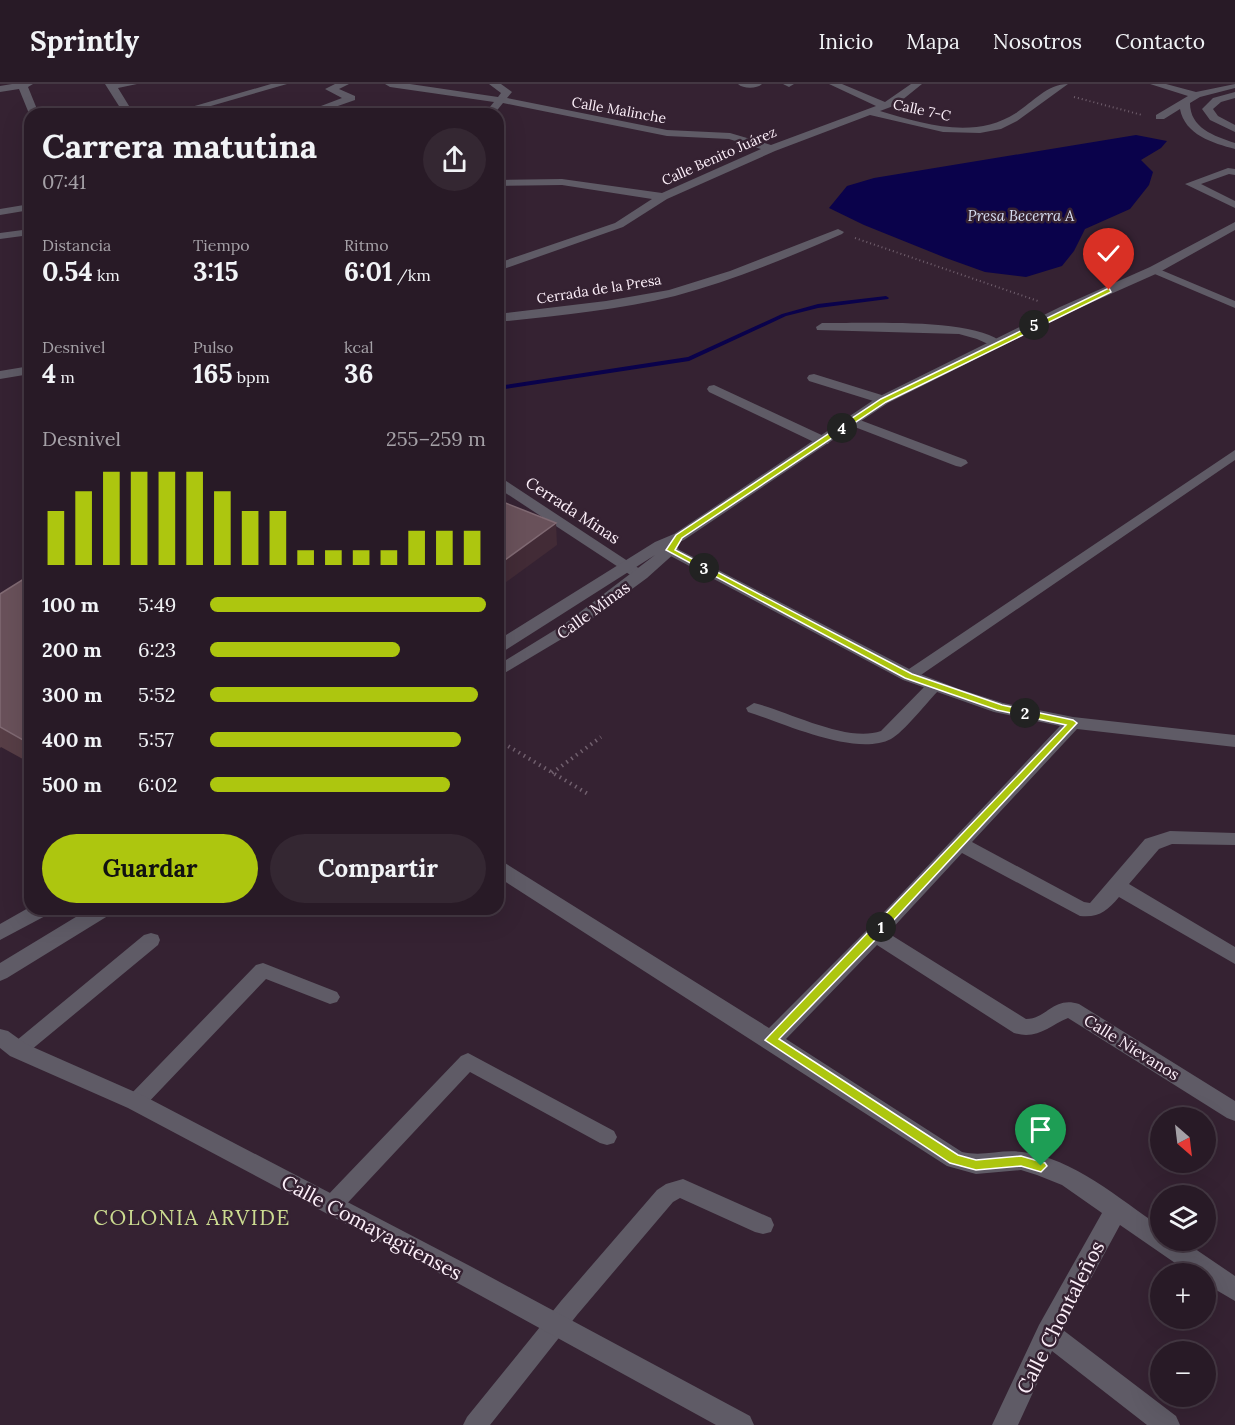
<!DOCTYPE html>
<html lang="es">
<head>
<meta charset="utf-8">
<style>
  body { margin:0; font-family:Lora,serif; background:#342732; color:#f1f3f6; height:100vh; display:flex; flex-direction:column; font-size:22px; white-space:nowrap }
  * { box-sizing:border-box; margin:0 }
  p { font-size:20px; color:#a5a1a7 }
  .icon { flex:none; width:33px; height:33px; fill:none; stroke:currentColor; stroke-width:2; stroke-linecap:round; stroke-linejoin:round }
  .map { position:relative; flex:1; overflow:hidden }
  .details { position:absolute; left:24px; top:24px; width:480px; height:807px; display:flex; flex-direction:column; background:#281a26; border-radius:18px; box-shadow:0 6px 24px #0002,0 0 0 2px #443843 }
  .details>* { flex:none }
  .needle { width:39px; rotate:152deg }
  .tools { position:absolute; left:1150px; top:1023px; display:grid; gap:12px }
  .tools a { display:grid; place-items:center; width:66px; height:66px; border-radius:50%; background:#281a26; box-shadow:0 6px 24px #0002,0 0 0 2px #443843; font-size:30px }
  .pin { position:absolute; display:grid; place-items:center; width:51px; height:51px; color:#fff; margin:-62px -26px; border-radius:50% 50% 50% 0; rotate:-45deg; box-shadow:0 0 6px #0007 }
  .pin .icon { rotate:45deg }
  .km { position:absolute; width:30px; height:30px; margin:-15px; border-radius:50%; background:#222; color:#fff; font-size:16px; line-height:30px; text-align:center }
  .round { display:grid; place-items:center; flex:none; width:63px; height:63px; border-radius:32px; background:#342732 }
  .overview { display:flex; align-items:center; justify-content:space-between; height:102px; padding:0 18px }
  h1 { font-size:33px; font-weight:700; line-height:45px }
  .figures { display:grid; grid-template-columns:repeat(3,1fr); gap:9px; height:102px; padding:6px 18px }
  .figures div { display:grid; align-content:center }
  .figures b { font-size:26px; font-weight:700 }
  .figures small { font-size:16px; font-weight:400 }
  .figures p { font-size:16px }
  .chart { height:168px; padding:12px 18px }
  .chart p { display:flex; justify-content:space-between }
  .chart svg { width:100%; height:108px; margin-top:6px; stroke:#adc60f; stroke-width:6 }
  .button { display:flex; gap:12px; margin-top:auto; padding:12px 18px }
  .button a { flex:1; height:69px; border-radius:36px; background:#adc60f; color:#111; font-size:24px; font-weight:700; line-height:69px; text-align:center }
  .button a+a { background:#342732; color:#f1f3f6 }
  ul { padding:0 18px; list-style:none; font-size:20px }
  li { display:grid; grid-template-columns:96px 72px 1fr; align-items:center; height:45px }
  li i { height:15px; border-radius:8px; background:#adc60f }
  header { display:flex; align-items:center; gap:36px; box-sizing:border-box; height:84px; padding:0 30px; background:#281a26; border-bottom:2px solid #443843 }
  header strong { font-size:28px }
  nav { display:flex; gap:33px; margin-inline-start:auto; font-size:21px }
  .map>svg:first-child { display:block }
</style>
</head>
<body>
<header>
<strong>Sprintly</strong>
<nav><a>Inicio</a><a>Mapa</a><a>Nosotros</a><a>Contacto</a></nav>
</header>
<div class="map">
<svg width="1235" height="1341" viewBox="0 0 1235 1341">
  <rect width="100%" height="100%" fill="#352232"/>
  <path fill="#0a024b" d="M 1136,51 L 1167,57 L 1161,64 L 1141,76 L 1153,88 L 1149,101 L 1130,125 L 1085,145 L 1074,167 L 1062,182 L 1026,193 L 985,188 L 946,174 L 864,141 L 829,124 L 847,102 L 874,94 Z"/>
  <g fill="none" stroke-linecap="round" stroke-linejoin="round">
    <path fill="#0a024b" fill-rule="evenodd" d="M 886,212 L 889,214 L 888,215 L 818,224 L 786,232 L 689,277 L 498,306 L 498,302 L 688,273 L 782,230 L 818,220 Z"/>
    <path stroke="#71606e" stroke-width="2" stroke-dasharray="1 3" stroke-linecap="butt" d="M 1074,13 L 1142,31
      M 855,154 L 1038,217"/>
    <path stroke="#71606e" stroke-width="4" stroke-dasharray="1.5 4.5" stroke-linecap="butt" d="M 498,656 L 588,710
      M 552,689 L 601,653"/>
    <path fill="#5f5b66" fill-rule="evenodd" d="M 30,120 L 30,126 L 0,131 L 0,125 Z
      M 30,145 L 30,151 L 0,155 L 0,149 Z
      M 1154,183 L 1235,217 L 1235,224 L 1150,188 L 1150,184 Z
      M 30,282 L 30,290 L 0,295 L 0,287 Z
      M 1235,366 L 1235,376 L 915,595 L 903,595 L 901,592 L 903,589 Z
      M 934,597 L 942,602 L 940,605 C 928,617 903,649 891,655 C 856,673 785,640 748,628 L 746,624 L 754,619 C 790,628 847,659 881,647 L 928,599 Z
      M 151,849 L 158,851 L 160,856 L 158,861 L 25,971 L 18,974 L 11,971 L 8,966 L 11,961 L 144,851 Z
      M 263,879 L 337,908 L 340,913 L 337,918 L 330,920 L 266,895 L 143,1024 L 136,1026 L 129,1024 L 126,1018 L 129,1012 L 256,881 Z
      M 468,969 L 614,1047 L 617,1053 L 614,1059 L 607,1061 L 600,1059 L 470,988 L 340,1127 L 332,1130 L 324,1127 L 321,1121 L 324,1115 L 461,972 Z
      M 683,1095 L 771,1134 L 774,1141 L 771,1148 L 763,1150 L 755,1148 L 680,1114 L 673,1118 L 577,1231 L 490,1341 L 463,1341 L 467,1333 L 561,1217 L 657,1106 L 666,1100 Z"/>
    <path fill="#5f5b66" fill-rule="evenodd" d="M 12,0 L 33,0 L 28,3 L 39,30 L 30,32 L 19,5 L 0,8 L 0,2 Z
      M 105,0 L 137,0 L 118,4 L 134,30 L 124,30 Z
      M 271,0 L 287,0 L 183,30 L 167,30 Z
      M 335,0 L 349,0 L 339,5 L 355,12 L 355,16 L 315,30 L 300,30 L 342,14 L 325,5 Z
      M 385,0 L 410,0 L 498,13 L 501,9 L 489,0 L 501,0 L 512,8 L 507,14 L 667,46 L 730,49 L 771,61 L 876,22 L 829,0 L 842,0 L 885,18 L 911,0 L 922,0 L 896,21 L 880,27 C 924,40 974,56 1016,29 C 1033,18 1047,0 1068,0 L 1017,37 L 1001,45 L 980,49 L 943,48 L 870,31 L 775,67 L 667,115 L 623,143 L 498,187 L 498,179 L 615,139 L 652,115 L 562,101 L 498,102 L 498,96 L 562,95 L 662,109 L 761,65 L 729,55 L 667,52 L 503,19 L 494,30 L 484,30 L 494,18 L 390,3 Z
      M 738,0 L 762,0 C 757,5 743,5 738,0 Z
      M 783,0 L 794,0 L 789,3 Z
      M 1150,0 L 1166,0 L 1196,8 L 1235,0 L 1235,4 L 1200,13 L 1190,19 C 1190,44 1214,52 1235,59 L 1235,65 C 1213,59 1185,51 1180,25 L 1164,35 L 1156,35 L 1156,31 L 1188,12 Z
      M 1235,8 L 1235,14 L 1221,18 L 1213,25 L 1218,32 L 1235,41 L 1235,48 L 1210,36 L 1202,25 L 1213,14 Z
      M 1228,84 L 1235,85 L 1235,91 L 1229,90 L 1201,100 L 1235,117 L 1235,124 L 1185,100 Z
      M 838,145 L 844,148 L 842,150 C 787,174 732,197 675,212 C 617,226 557,232 498,238 L 498,230 L 606,217 L 669,206 L 730,187 Z
      M 822,239 C 860,240 979,233 1003,260 L 997,264 L 977,255 L 959,250 L 817,246 L 816,243 Z
      M 814,290 L 888,313 L 890,316 L 883,320 L 809,297 L 807,294 L 809,291 Z
      M 714,301 L 828,354 L 830,357 L 828,360 L 818,360 L 709,308 L 707,305 L 709,302 Z
      M 852,333 L 966,376 L 968,379 L 961,383 L 956,382 L 847,340 L 845,337 Z
      M 498,394 L 503,395 L 649,491 L 641,496 L 635,494 L 498,404 Z
      M 670,461 L 915,588 L 959,605 L 1003,619 L 1073,633 L 1235,651 L 1235,663 L 1077,645 L 972,758 L 1084,818 L 1090,819 L 1145,755 L 1170,747 L 1235,749 L 1235,761 L 1172,760 L 1159,765 L 1129,800 L 1235,863 L 1235,880 L 1119,813 C 1107,827 1099,834 1080,832 L 962,769 L 888,849 L 1026,935 C 1047,935 1053,912 1079,920 L 1235,1017 L 1235,1037 L 1227,1034 L 1068,934 C 1049,942 1037,956 1014,949 L 877,861 L 786,955 L 962,1068 C 983,1073 1001,1065 1022,1068 C 1074,1074 1119,1115 1161,1143 L 1161,1156 L 1182,1156 L 1235,1192 L 1235,1217 L 1206,1200 L 1206,1190 L 1191,1190 L 1120,1141 L 1063,1246 L 1176,1332 L 1180,1341 L 1147,1341 L 1052,1267 L 1018,1341 L 992,1341 L 1039,1241 L 1102,1129 L 1062,1101 L 1037,1091 L 1021,1086 L 976,1090 L 947,1082 L 498,793 L 498,777 L 505,779 L 769,944 L 868,845 L 1060,642 L 994,628 L 903,596 L 665,469 L 662,466 L 665,463 Z
      M 0,945 L 8,947 L 26,960 L 144,1012 L 470,1182 L 750,1332 L 754,1341 L 716,1341 L 452,1196 L 128,1024 L 10,972 L 0,964 Z"/>
    <path fill="#5f5b66" fill-rule="evenodd" d="M 1235,138 L 1235,146 L 1158,189 L 1068,229 L 888,319 L 684,456 L 673,461 L 679,465 L 676,468 L 647,494 L 575,547 L 498,593 L 498,581 L 563,541 L 655,471 L 504,567 L 498,568 L 498,556 L 655,458 L 674,450 L 878,313 L 1060,223 L 1150,183 Z
      M 30,823 L 30,825 L 52,825 L 49,830 L 0,856 L 0,840 Z
      M 89,825 L 114,825 L 111,830 L 7,894 L 0,897 L 0,879 Z"/>
  </g>
  <path fill="#573e46" d="M 30,491 L 30,679 L 1,663 L 0,664 L 0,510 Z"/>
  <path fill="#422b36" d="M 556,439 L 557,461 L 498,504 L 498,481 Z"/>
  <path fill="#69515a" stroke="#806a73" stroke-width="1.5" d="M 498,416 L 556,439 L 498,481 Z
    M 30,491 L 30,660 L 0,643 L 0,510 Z"/>
  <path fill="#adc60f" stroke="#fff" stroke-width="1.5" d="M 1109,204 L 1111,208 L 886,318 L 682,454 L 675,466 L 912,590 L 1002,621 L 1073,636 L 1077,639 L 878,853 L 779,955 L 958,1071 L 976,1076 L 1021,1072 L 1045,1079 L 1047,1082 L 1041,1088 L 1021,1082 L 976,1086 L 950,1079 L 765,956 L 1066,641 L 997,626 L 905,594 L 666,466 L 676,451 L 881,315 Z"/>
  <g text-anchor="middle" dominant-baseline="central" stroke-width="5" stroke-linejoin="round" paint-order="stroke">
    <g font-size="14" fill="#fceff9" stroke="#352232">
      <text transform="translate(619 26) rotate(10)">Calle Malinche</text>
      <text transform="translate(922 26) rotate(12)">Calle 7-C</text>
      <text transform="translate(719 72) rotate(-24)">Calle Benito Juárez</text>
      <text transform="translate(599 205) rotate(-9)">Cerrada de la Presa</text>
    </g>
    <g font-size="15" font-style="italic" fill="#d7def3" stroke="#352232">
      <text x="1021" y="131">Presa Becerra A</text>
    </g>
    <g font-size="16" fill="#fceff9" stroke="#352232">
      <text transform="translate(573 426) rotate(33)">Cerrada Minas</text>
      <text transform="translate(593 526) rotate(-36)">Calle Minas</text>
      <text transform="translate(1132 963) rotate(32)">Calle Nievanos</text>
    </g>
    <g font-size="20" fill="#fceff9" stroke="#352232">
      <text transform="translate(372 1143) rotate(28)">Calle Comayagüenses</text>
      <text transform="translate(1060 1233) rotate(-63)">Calle Chontaleños</text>
    </g>
    <g font-size="21" letter-spacing="1.5" fill="#ccdc91" stroke="#352232">
      <text x="192" y="1133">COLONIA ARVIDE</text>
    </g>
  </g>
</svg>
<div class="tools">
<a><svg class="needle" viewBox="-14 -14 28 28"><path d="M0-13l5 13h-10z" fill="#e53935"/><path d="M0 13l5-13h-10z" fill="#a5a1a7"/></svg></a>
<a><svg class="icon" aria-label="layers" viewBox="0 0 24 24"><path d="M12 4l9 5-9 5-9-5zM3 14l9 5 9-5"/></svg></a>
<a>+</a>
<a>−</a>
</div>
<div class="pin" style="left:1041px;top:1082px;background:#1e9e55"><svg class="icon" aria-label="arrive" viewBox="0 0 24 24"><path d="M6 21V4h12l-3 4 3 4H6"/></svg></div>
<div class="pin" style="left:1109px;top:206px;background:#d93025"><svg class="icon" aria-label="check" viewBox="0 0 24 24"><path d="M5 12l5 5 9-10"/></svg></div>
<b class="km" style="left:881px;top:843px">1</b>
<b class="km" style="left:1025px;top:629px">2</b>
<b class="km" style="left:704px;top:484px">3</b>
<b class="km" style="left:842px;top:344px">4</b>
<b class="km" style="left:1034px;top:241px">5</b>
<section class="details">
<div class="overview"><div><h1>Carrera matutina</h1><p>07:41</p></div><a class="round"><svg class="icon" aria-label="share" viewBox="0 0 24 24"><path d="M12 15V3M7 8l5-5 5 5M5 13v7h14v-7"/></svg></a></div>
<div class="figures">
<div><p>Distancia</p><b>0.54<small> km</small></b></div>
<div><p>Tiempo</p><b>3:15</b></div>
<div><p>Ritmo</p><b>6:01<small> /km</small></b></div>
</div>
<div class="figures">
<div><p>Desnivel</p><b>4<small> m</small></b></div>
<div><p>Pulso</p><b>165<small> bpm</small></b></div>
<div><p>kcal</p><b>36</b></div>
</div>
<div class="chart"><p><span>Desnivel</span>255–259 m</p>
<svg viewBox="0 0 160 44" preserveAspectRatio="none"><path d="M5 44V22M15 44V14M25 44V6M35 44V6M45 44V6M55 44V6M65 44V14M75 44V22M85 44V22M95 44V38M105 44V38M115 44V38M125 44V38M135 44V30M145 44V30M155 44V30"/></svg>
</div>
<ul>
<li><b>100 m</b>5:49<i style="width:100%"></i></li>
<li><b>200 m</b>6:23<i style="width:69%"></i></li>
<li><b>300 m</b>5:52<i style="width:97%"></i></li>
<li><b>400 m</b>5:57<i style="width:91%"></i></li>
<li><b>500 m</b>6:02<i style="width:87%"></i></li>
</ul>
<div class="button"><a>Guardar</a><a>Compartir</a></div>
</section>
</div>
</body>
</html>
